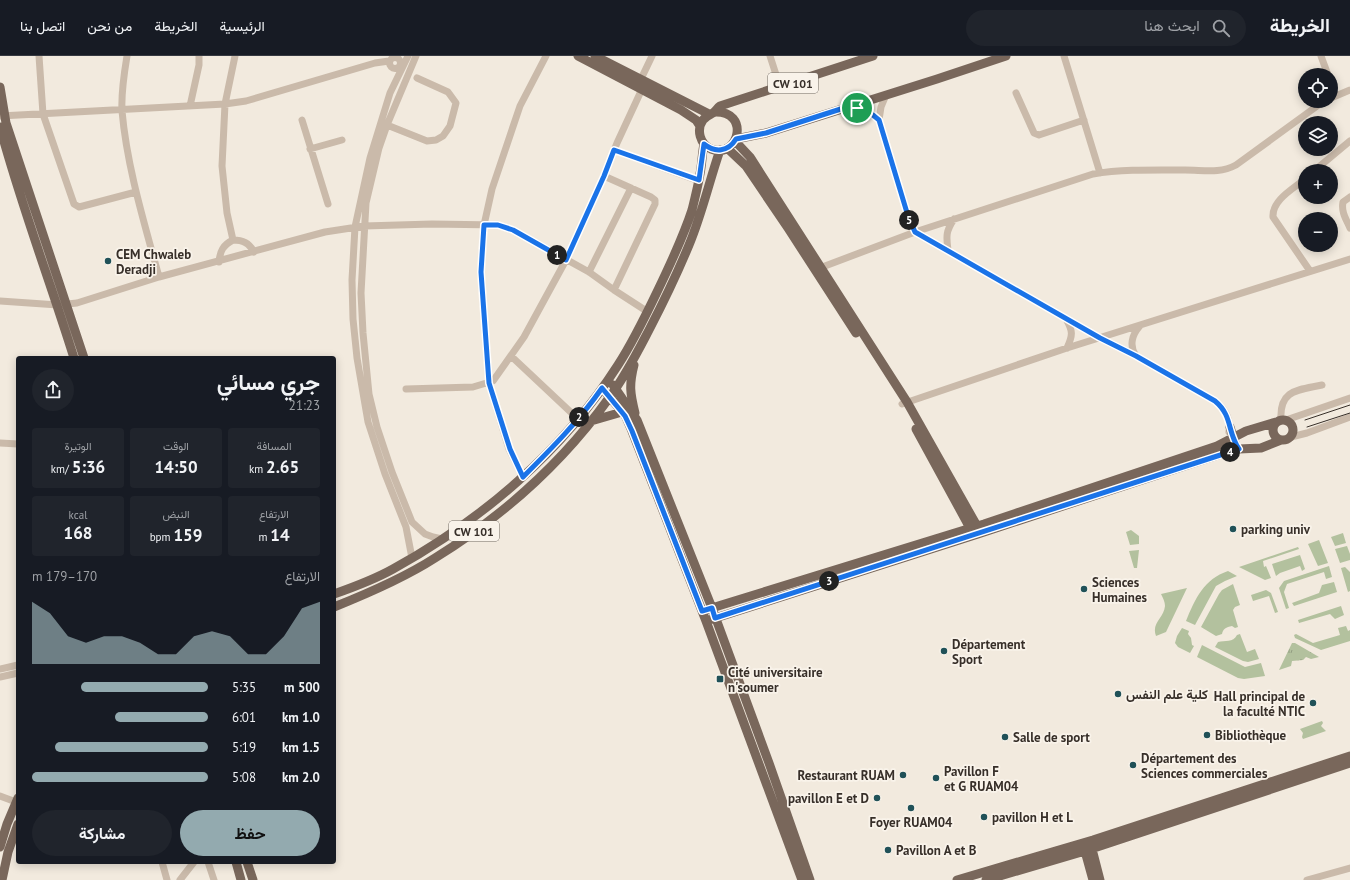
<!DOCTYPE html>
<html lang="ar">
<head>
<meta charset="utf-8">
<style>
  body { margin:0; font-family:"PT Sans",Vazirmatn,sans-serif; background:#20242c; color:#f1f3f6; direction:rtl; height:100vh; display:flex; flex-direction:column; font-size:15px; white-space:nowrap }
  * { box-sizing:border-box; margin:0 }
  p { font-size:13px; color:#9ea1a6 }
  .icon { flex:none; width:22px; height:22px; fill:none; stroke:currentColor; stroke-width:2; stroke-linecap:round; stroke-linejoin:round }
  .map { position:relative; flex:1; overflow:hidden; direction:ltr }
  .sheet { position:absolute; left:16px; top:300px; width:320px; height:508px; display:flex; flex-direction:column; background:#171b24; border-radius:4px; box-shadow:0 2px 10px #0003; direction:rtl }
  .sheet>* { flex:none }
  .tools { position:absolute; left:1298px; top:12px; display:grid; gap:8px }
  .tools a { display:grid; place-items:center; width:40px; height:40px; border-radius:50%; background:#171b24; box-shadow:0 2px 10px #0003; font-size:20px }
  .pin { position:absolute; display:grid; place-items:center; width:34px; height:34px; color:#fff; margin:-17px; border:2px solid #fff; border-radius:50%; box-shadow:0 1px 4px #0007 }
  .km { position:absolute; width:20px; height:20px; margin:-10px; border-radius:50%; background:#222; color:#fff; font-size:11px; line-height:20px; text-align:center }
  .round { display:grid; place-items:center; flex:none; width:42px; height:42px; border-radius:21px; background:#20242c }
  .head { display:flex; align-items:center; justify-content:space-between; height:68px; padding:0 16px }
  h1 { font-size:22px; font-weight:700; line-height:30px }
  .metrics { display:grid; grid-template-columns:repeat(3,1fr); gap:6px; height:68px; padding:4px 16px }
  .metrics div { display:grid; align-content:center; border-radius:4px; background:#20242c; text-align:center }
  .metrics b { font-size:17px; font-weight:700 }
  .metrics small { font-size:11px; font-weight:400 }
  .metrics p { font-size:11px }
  .chart { height:112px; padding:8px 16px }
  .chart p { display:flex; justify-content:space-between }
  .chart svg { width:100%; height:72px; margin-top:4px; fill:#93aaaf; opacity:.7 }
  .primary-button { display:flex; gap:8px; margin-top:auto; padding:8px 16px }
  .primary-button a { flex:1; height:46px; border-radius:24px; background:#93aaaf; color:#111; font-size:16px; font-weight:700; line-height:46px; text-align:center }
  .primary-button a+a { background:#20242c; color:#f1f3f6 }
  ul { padding:0 16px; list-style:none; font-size:13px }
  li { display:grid; grid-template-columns:64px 48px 1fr; align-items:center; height:30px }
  li i { height:10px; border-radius:5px; background:#93aaaf }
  header { display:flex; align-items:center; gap:24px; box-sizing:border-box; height:56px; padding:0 20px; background:#171b24; border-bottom:1px solid #363941 }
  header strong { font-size:19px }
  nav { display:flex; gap:22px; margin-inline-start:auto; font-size:14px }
  .search { width:280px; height:36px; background:#20242c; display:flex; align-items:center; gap:10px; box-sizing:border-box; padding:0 14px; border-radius:22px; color:#9ea1a6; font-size:15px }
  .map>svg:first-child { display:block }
</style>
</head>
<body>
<header>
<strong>الخريطة</strong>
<div class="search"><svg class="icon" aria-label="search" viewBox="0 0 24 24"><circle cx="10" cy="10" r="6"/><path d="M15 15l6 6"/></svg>ابحث هنا</div>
<nav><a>الرئيسية</a><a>الخريطة</a><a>من نحن</a><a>اتصل بنا</a></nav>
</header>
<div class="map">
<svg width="1350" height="824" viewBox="0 0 1350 824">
  <defs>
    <pattern id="grass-tufts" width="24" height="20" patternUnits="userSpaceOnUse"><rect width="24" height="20" fill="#b3c19e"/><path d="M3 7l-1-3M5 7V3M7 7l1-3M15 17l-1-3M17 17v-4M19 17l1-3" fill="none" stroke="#929d81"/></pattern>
  </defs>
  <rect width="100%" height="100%" fill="#f2eade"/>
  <path fill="url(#grass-tufts)" d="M 1292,587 L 1295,587 L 1319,601 L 1311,603 L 1306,601 L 1303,604 L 1292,605 L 1291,610 L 1279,614 Z"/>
  <path fill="#b3c19e" d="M 1131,474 L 1139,480 L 1139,488 L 1130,489 L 1126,476 Z
    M 1343,477 L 1346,487 L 1335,490 L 1331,481 Z
    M 1319,484 L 1328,507 L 1318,510 L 1308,488 Z
    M 1347,490 L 1350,498 L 1350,504 L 1340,507 L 1335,493 Z
    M 1298,491 L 1299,493 L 1263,505 L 1264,511 L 1266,510 L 1271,522 L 1265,524 L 1239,511 Z
    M 1139,494 L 1137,512 L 1134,512 L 1129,495 Z
    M 1300,499 L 1305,513 L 1302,515 L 1300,510 L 1280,517 L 1276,520 L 1272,508 Z
    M 1329,510 L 1332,521 L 1326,523 L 1324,516 L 1287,528 L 1284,536 L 1289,552 L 1286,553 L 1279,532 L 1284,525 Z
    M 1345,511 L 1350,516 L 1350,535 L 1348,536 L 1341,512 Z
    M 1228,515 L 1237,520 L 1225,525 L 1216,530 L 1195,569 L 1186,565 C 1195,543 1204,523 1228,515 Z
    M 1334,526 L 1337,536 L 1294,550 L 1292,547 L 1319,537 L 1322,529 Z
    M 1233,528 L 1240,549 L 1235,551 L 1233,554 L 1238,571 L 1235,572 L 1232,570 C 1226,571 1223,573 1222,578 L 1216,580 L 1201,571 L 1219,538 L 1222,534 Z
    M 1187,532 L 1166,576 L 1156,580 C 1151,567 1164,562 1165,550 C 1165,546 1163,542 1161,538 Z
    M 1266,534 L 1271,537 L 1278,556 L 1275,557 L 1269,540 L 1253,545 L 1251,539 Z
    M 1341,550 L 1344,559 L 1335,563 L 1330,558 L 1299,567 L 1298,564 Z
    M 1346,570 L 1348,575 L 1350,574 L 1350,585 L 1321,594 L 1295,582 L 1294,579 L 1296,578 L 1313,587 L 1340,579 L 1338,572 Z
    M 1182,572 L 1189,575 L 1188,578 L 1191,582 L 1192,589 L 1194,590 L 1190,597 L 1178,591 L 1175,587 L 1177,580 Z
    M 1240,578 L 1247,596 L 1255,593 L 1259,603 L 1248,606 L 1243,605 L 1215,591 L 1218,586 C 1225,584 1233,587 1237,579 Z
    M 1202,589 L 1245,611 L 1261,607 L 1265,620 L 1244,623 L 1238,622 L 1197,601 Z
    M 1322,665 L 1323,667 L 1321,670 L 1326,675 L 1303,683 L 1302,681 L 1303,677 L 1300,673 Z"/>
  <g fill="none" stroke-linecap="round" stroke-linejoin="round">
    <path stroke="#cabaaa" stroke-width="7" d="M 39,0 L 43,58 L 74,148 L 79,151 L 83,150 L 136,136
      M 127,0 C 124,18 121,36 122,55 C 127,111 144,166 159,221
      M 408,0 L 390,37 L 370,102 L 355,171 L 352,224 L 353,263 L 357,302 L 368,366 L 385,418 L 406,471 L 412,502
      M 416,0 L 387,69 L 379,92 L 366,147 L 361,237 L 363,277 L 369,338 L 377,371 L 392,416 L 412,466 L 425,478 L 433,481 L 442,483
      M 770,0 L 780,31
      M 1064,0 L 1100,117
      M 1321,0 L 1328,19
      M389.5 7a5.5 5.5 0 1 1 11 0a5.5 5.5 0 1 1-11 0Z
      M 1331,30 L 1334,40
      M 1016,37 L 1034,77 L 1039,79 L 1084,64
      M 886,39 L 881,51 L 879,64 L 908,160 L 915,176 L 1100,282 L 1136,300 L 1215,345 C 1225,353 1231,363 1229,376
      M 1331,42 L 1350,34
      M 190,50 L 199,9 L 199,0
      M 851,51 C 862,52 871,56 879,64
      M 0,60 L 225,48 L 246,45 L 375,7 L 389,5
      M 302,64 L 328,148
      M 387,69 L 427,85 L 436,84 L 443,80 L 450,70 L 456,47 L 448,36 L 417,22
      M 310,93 L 342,84
      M 614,94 L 699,125
      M 1314,115 L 1350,85
      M 1305,123 C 1293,133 1272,144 1273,161 L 1310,215
      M 1350,141 L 1343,146 C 1341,156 1346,163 1350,172
      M 233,184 L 227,157 L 222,110 L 225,48 L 235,0
      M 948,194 C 946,180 946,175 954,163
      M 219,206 C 220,195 223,189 233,184 C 243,184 249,187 254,196
      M 817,213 L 915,176 L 1093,118 C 1123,113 1155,114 1185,114 C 1204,114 1219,118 1236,109 L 1324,45
      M 589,216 L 631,132
      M 614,234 L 648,256
      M 0,245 L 58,249 L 77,247 L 159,221 L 325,176 L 364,170 L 432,168 L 498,169 L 513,174 L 589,216 L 614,234 L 655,148 L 655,144 L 651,141 L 604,120
      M 1066,263 C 1073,275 1073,279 1067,292
      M 511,300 L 578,363
      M 1136,300 C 1129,290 1132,279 1139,271
      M 406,333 L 473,331 L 493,325 L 524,281 L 566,204 L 604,120 L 617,87 L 642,33 L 641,23 L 652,0
      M 902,348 L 1067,292 L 1350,203
      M 1281,364 C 1279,333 1299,334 1322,329
      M 1286,364 L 1350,342
      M 1291,381 L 1307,377 L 1350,361
      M 0,387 L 18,388
      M 523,421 L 509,393 L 489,327 L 481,216 L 484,169 L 492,133 L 520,50 L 546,0
      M 0,613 L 18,609
      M 0,621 L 18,617
      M 0,740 L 16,746
      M 162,806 L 167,824
      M 208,806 L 214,824
      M 180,824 L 194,806
      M 1307,824 L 1350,812"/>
    <path stroke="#79675b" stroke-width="9" d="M 578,0 L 681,54 L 696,64 L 700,70
      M 595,0 L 709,58
      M 0,31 L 6,67 L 84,302
      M 714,56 C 751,54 739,104 711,93 C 700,88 696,74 703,64 C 706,60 709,59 713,57 C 716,55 717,52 720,50 L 873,0
      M 0,71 C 21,149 50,225 74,302
      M 736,83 L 766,77 L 937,23 L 1006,0
      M 735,85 L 750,101 L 907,346 L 977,470 L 978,475
      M 727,92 L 746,110 L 788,172 L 856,277
      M 634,309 C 629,329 630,337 635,357
      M 613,329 L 637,364 L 712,552 L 769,707 L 810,824
      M 607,338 L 625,359 L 632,375 L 706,565 L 802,824
      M1273 374a10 10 0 1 1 20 0a10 10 0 1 1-20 0Z
      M 591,365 L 622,356
      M 1230,371 L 1235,387
      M 916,373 L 970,472 L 973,475
      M 334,538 C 354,531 375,523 393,513 C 482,464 563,395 618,309 C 633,286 645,261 657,236 C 670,209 683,182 692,154 C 695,142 698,130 700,118 C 702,108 702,98 704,88
      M 334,551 C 369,537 404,522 435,502 C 503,460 563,406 609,342 C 625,321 637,297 649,274 C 663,247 677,218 689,189 C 702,158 709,126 720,94
      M 702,555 L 984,468 L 1217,390 L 1246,375 L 1276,366
      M 706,565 L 978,478 L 1224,397 L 1239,393 L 1261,392 L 1281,384
      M 1087,788 L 1092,793 L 1100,824
      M 1085,790 L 1085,795 L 1093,824
      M 0,791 L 7,768 L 18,742
      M 236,806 L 241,824
      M 247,806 L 253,824
      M 2,824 L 8,796 L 18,768
      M 957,824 L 1093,784 L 1350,700
      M 986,824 L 1085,795 L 1350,707"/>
    <path stroke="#372f29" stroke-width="1" d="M 1305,364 L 1350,349
      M 1307,371 L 1350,357"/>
  </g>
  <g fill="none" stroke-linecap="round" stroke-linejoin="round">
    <defs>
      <path id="route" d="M 847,51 C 860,52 870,55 879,64 L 908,160 L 915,176 L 1100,282 L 1136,300 L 1215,345 C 1233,360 1227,376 1239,393 L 715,562 L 712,552 L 702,555 L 632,375 L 625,360 L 602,332 C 579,365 551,393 523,421 L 510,393 L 489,327 L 481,216 L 484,169 L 498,169 L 513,174 L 566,204 L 604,120 L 614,94 L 699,124 L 704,88 C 715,97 728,96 736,83 L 766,77 Z"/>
    </defs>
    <use href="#route" stroke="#fff" stroke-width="8"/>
    <use href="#route" stroke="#1a73e8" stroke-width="5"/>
  </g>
  <g fill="#205158" stroke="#f9f3ea" stroke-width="1.5">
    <circle cx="108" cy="205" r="4"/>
    <circle cx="1233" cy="473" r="4"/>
    <circle cx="1084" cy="533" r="4"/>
    <circle cx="944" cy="595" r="4"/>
    <rect x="716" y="619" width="8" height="8" rx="2"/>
    <circle cx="1118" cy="638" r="4"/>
    <circle cx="1313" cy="647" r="4"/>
    <circle cx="1207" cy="679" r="4"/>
    <circle cx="1005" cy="681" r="4"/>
    <circle cx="1133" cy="709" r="4"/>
    <circle cx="903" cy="719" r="4"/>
    <circle cx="936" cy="722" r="4"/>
    <circle cx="877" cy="742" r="4"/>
    <circle cx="911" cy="752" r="4"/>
    <circle cx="984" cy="761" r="4"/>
    <circle cx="888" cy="794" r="4"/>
  </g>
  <g text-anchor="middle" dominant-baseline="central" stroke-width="3.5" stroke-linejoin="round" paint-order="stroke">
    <g fill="#f9f3ea" stroke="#716a63" stroke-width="1">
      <rect x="768" y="17" width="50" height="20" rx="3"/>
      <rect x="449" y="465" width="50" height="20" rx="3"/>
    </g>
    <g font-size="12" font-weight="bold" fill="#372f29">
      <text x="793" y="27">CW 101</text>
      <text x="474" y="475">CW 101</text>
    </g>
    <g font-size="13" font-weight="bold" fill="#372f29" stroke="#f9f3ea" text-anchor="start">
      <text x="116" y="198">CEM Chwaleb<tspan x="116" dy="15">Deradji</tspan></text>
      <text x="1241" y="473">parking univ</text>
      <text x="1092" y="526">Sciences<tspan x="1092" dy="15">Humaines</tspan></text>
      <text x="952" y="588">Département<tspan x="952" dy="15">Sport</tspan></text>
      <text x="728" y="616">Cité universitaire<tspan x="728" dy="15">n'soumer</tspan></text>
      <text x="1126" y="638">كلية علم النفس</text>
      <text x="1305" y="640" text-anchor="end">Hall principal de<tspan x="1305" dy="15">la faculté NTIC</tspan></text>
      <text x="1215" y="679">Bibliothèque</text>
      <text x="1013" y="681">Salle de sport</text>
      <text x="1141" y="702">Département des<tspan x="1141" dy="15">Sciences commerciales</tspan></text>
      <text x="944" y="715">Pavillon F<tspan x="944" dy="15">et G RUAM04</tspan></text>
      <text x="895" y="719" text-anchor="end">Restaurant RUAM</text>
      <text x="869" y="742" text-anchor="end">pavillon E et D</text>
      <text x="992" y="761">pavillon H et L</text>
      <text x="911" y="766" text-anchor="middle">Foyer RUAM04</text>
      <text x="896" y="794">Pavillon A et B</text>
    </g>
  </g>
</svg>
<div class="tools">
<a><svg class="icon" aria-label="locate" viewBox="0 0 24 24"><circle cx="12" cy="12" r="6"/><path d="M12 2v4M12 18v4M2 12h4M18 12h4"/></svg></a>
<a><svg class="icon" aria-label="layers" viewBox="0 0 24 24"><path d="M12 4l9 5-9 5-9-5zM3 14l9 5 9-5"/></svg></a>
<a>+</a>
<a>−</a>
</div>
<div class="pin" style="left:857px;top:52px;background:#1e9e55"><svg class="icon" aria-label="arrive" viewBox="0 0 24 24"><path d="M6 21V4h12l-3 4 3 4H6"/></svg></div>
<b class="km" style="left:557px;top:199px">1</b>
<b class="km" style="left:579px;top:361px">2</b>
<b class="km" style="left:829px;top:525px">3</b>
<b class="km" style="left:1230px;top:396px">4</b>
<b class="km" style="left:909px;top:164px">5</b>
<section class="sheet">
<div class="head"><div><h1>جري مسائي</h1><p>21:23</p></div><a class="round"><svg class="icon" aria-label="share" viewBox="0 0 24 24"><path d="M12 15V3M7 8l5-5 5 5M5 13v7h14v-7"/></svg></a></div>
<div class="metrics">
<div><p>المسافة</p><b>2.65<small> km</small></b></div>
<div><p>الوقت</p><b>14:50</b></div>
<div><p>الوتيرة</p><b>5:36<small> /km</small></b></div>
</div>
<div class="metrics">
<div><p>الارتفاع</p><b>14<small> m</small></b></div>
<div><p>النبض</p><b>159<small> bpm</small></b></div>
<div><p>kcal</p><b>168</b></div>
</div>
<div class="chart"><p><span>الارتفاع</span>170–179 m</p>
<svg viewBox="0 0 160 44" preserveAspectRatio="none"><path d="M0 44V6L10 13L20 27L30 31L40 27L50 27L60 31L70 38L80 38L90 27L100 24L110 27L120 38L130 38L140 27L150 10L160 6V44z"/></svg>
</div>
<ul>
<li><b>500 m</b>5:35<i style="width:72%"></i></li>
<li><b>1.0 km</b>6:01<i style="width:53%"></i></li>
<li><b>1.5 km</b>5:19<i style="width:87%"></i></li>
<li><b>2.0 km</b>5:08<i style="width:100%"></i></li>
</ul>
<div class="primary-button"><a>حفظ</a><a>مشاركة</a></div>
</section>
</div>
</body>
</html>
